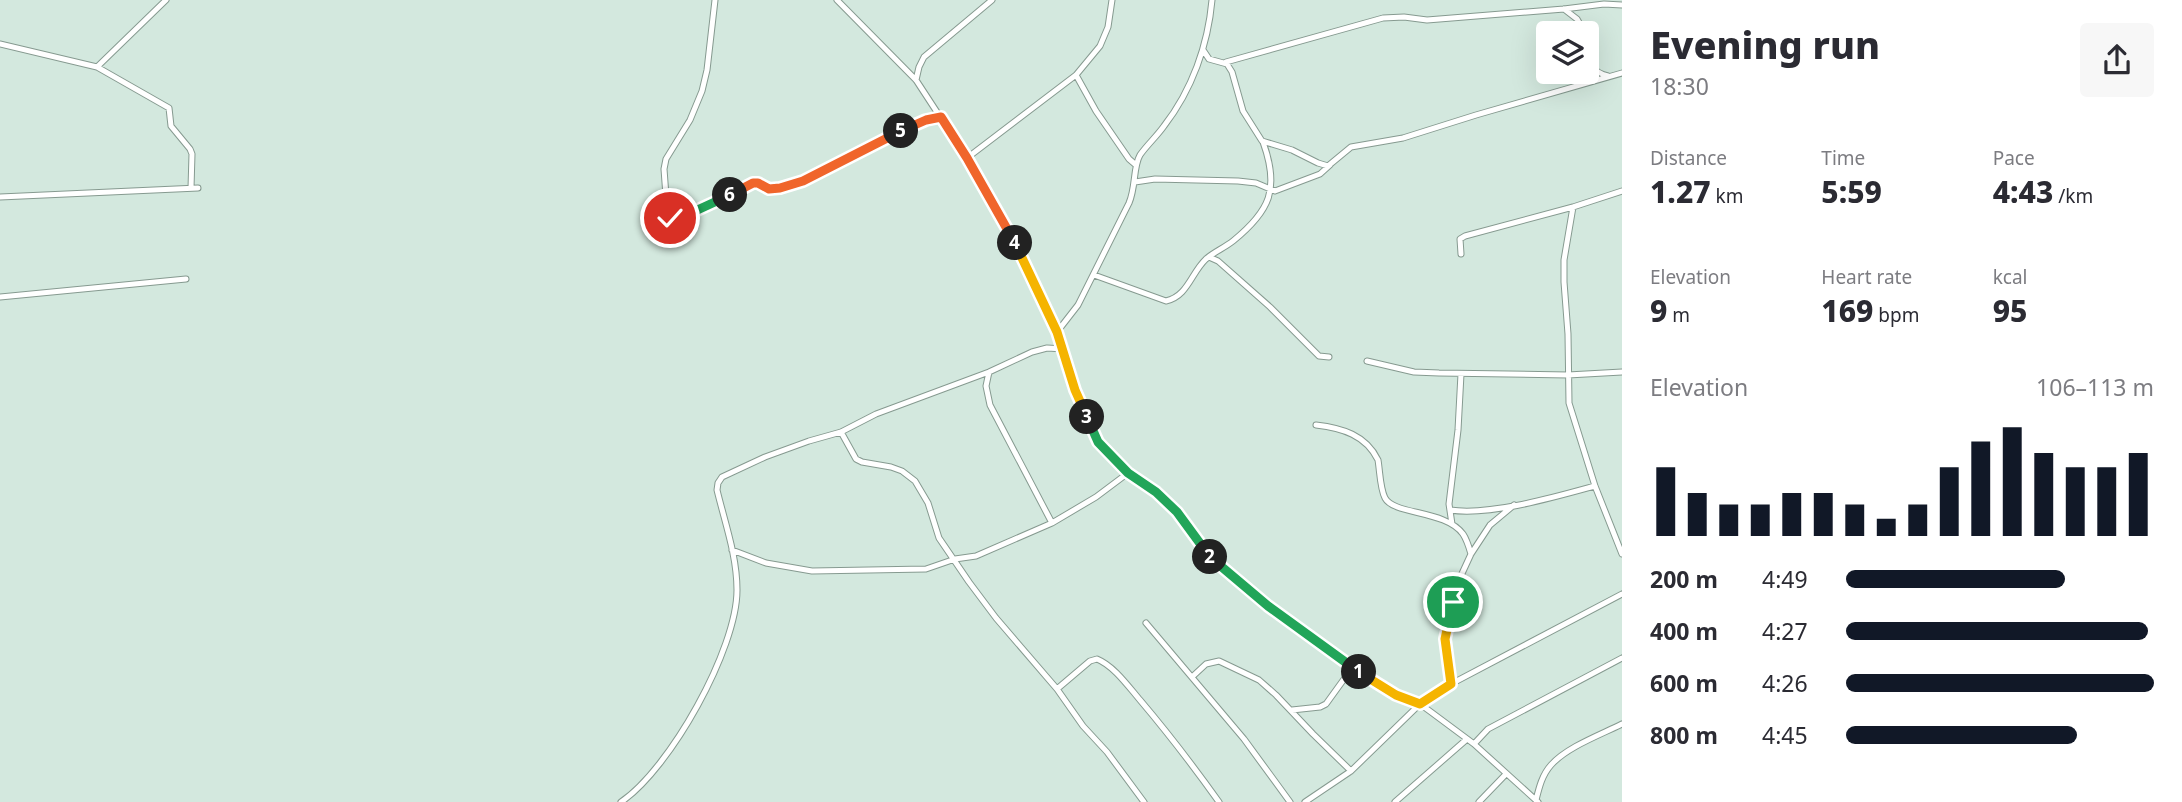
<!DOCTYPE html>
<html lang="en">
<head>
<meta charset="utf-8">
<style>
  body { margin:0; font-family:"Noto Sans",sans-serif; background:#f7f7f7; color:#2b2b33; height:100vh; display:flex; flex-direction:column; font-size:26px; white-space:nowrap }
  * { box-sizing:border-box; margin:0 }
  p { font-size:23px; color:#7c7c81 }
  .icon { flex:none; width:38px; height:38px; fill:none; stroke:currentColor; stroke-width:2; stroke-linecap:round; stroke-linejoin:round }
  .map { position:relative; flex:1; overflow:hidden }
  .side { display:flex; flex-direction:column; background:#fff; width:560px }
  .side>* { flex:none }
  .buttons { position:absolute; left:1536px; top:21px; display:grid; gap:14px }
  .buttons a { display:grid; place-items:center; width:63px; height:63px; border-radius:7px; background:#fff; box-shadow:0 7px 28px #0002; font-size:35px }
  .pin { position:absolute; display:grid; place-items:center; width:60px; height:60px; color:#fff; margin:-30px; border:4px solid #fff; border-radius:50%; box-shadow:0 2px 7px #0007 }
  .km { position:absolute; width:35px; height:35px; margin:-18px; border-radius:50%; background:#222; color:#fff; font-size:19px; line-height:35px; text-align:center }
  .round { display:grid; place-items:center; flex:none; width:74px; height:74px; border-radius:7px; background:#f7f7f7 }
  .overview { display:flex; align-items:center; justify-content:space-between; height:119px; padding:0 28px }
  h1 { font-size:38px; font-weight:800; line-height:52px }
  .figures { display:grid; grid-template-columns:repeat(3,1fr); gap:10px; height:119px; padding:7px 28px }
  .figures div { display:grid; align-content:center }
  .figures b { font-size:30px; font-weight:800 }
  .figures small { font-size:19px; font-weight:400 }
  .figures p { font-size:19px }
  .chart { height:196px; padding:14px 28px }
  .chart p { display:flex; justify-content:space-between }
  .chart svg { width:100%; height:126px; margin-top:7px; stroke:#111827; stroke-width:6 }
  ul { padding:0 28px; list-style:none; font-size:23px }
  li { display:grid; grid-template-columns:112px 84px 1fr; align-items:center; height:52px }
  li i { height:18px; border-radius:9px; background:#111827 }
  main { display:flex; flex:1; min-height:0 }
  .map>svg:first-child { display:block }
</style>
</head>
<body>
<main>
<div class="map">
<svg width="1622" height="802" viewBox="0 0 1622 802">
  <rect width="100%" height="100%" fill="#d3e8de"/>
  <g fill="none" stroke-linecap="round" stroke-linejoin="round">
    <defs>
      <path id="street" d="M 715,0 L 707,70 L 702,91 L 690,120 L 666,159 L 664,169 L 666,196 L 670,218 C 689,223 733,191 753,183 C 760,183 765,189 773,189 C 794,188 815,176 833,166 C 868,148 903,125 941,117
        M 837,0 L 916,80 L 967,158 L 1019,251 L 1057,332 L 1075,390 L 1098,442 L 1128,473 L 1156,492 L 1177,512 L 1208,555 L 1268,605 L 1352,668 L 1396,695 L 1420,704 L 1431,712 L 1474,744 L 1538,802
        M 1564,9 L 1577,19 L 1585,33
        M 0,44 L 97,67 L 169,108 L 171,126 L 190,149 L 192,154 L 191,188
        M 1587,45 C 1591,62 1589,71 1608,76
        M 1203,50 L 1209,59 L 1227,64 L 1232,72 L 1243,111 L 1262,141 L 1292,150 L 1318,163 L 1328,166 L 1351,147 L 1403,138 L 1476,115 L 1622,73
        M 1226,62 L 1383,18 L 1404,17 L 1427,20 L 1564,9 L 1604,4 L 1622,5
        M 97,67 L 166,0
        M 1076,75 L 1096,111 L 1129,159 L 1136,165
        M 916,80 L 919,67 L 924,57 L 992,0
        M 967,158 L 1076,75 L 1100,46 L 1108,27 L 1112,0
        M 1135,182 L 1155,179 L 1238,181 L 1256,183 L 1275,191 L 1320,174 L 1330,165
        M 0,197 L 198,188
        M 1573,207 L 1564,260 L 1564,282 L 1568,334 L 1569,403 L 1595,486 L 1622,554
        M 1461,254 L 1460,239 L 1465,236 L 1573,207 L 1622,191
        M 1209,257 L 1218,261 L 1270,307 L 1319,356 L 1329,357
        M 1094,275 L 1166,301 C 1188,296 1191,273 1206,259 C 1214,252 1224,248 1233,241 C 1270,211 1280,189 1263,142
        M 0,297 L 186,279
        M 1057,332 L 1078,305 L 1129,203 C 1136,187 1133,167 1140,155 C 1147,145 1157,136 1164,126 C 1192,90 1208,45 1212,0
        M 1367,361 L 1414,372 L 1439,373 L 1568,375 L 1622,372
        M 989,372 L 986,386 L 990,405 L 1052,523
        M 1316,425 C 1342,428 1366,435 1378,460 C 1380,472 1380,488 1385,498 C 1394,515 1446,510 1463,534 C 1467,540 1469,547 1471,554
        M 841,432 L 856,459 L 862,462 L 891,467 L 902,471 L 915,481 L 928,503 L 939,538 L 969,582 L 996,618 L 1057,689 L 1083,726 L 1107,752 L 1144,802
        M 1450,510 C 1490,516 1555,497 1595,486
        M 1452,524 L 1449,504 L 1458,430 L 1461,374
        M 732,550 L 766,563 L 812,571 L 926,569 L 955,559 L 976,556 L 1052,523 L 1096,497 L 1128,473
        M 1146,623 L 1244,739 L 1290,802
        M 1192,677 L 1206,664 L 1219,661 L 1259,680 L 1276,695 L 1313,734 L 1351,771
        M 1451,684 L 1445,639 L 1459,580 L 1471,554 L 1490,525 L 1514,505
        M 1057,689 L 1090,661 L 1097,659 C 1114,666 1128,686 1140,700 C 1168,733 1194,767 1219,802
        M 1292,710 L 1320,707 L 1326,704 L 1352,668
        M 1474,744 L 1488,729 L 1622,658
        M 1536,800 C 1539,788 1542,775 1551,765 C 1567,747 1600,735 1622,724
        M 621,802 C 670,769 737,649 737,590 C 737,556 725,523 717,490 L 718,483 L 722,477 L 765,457 L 809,441 L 841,432 L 876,414 L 989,372 L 1032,352 L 1047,348 L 1064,349
        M 1305,802 L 1351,771 L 1420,704 L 1451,684 L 1622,594
        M 1395,802 L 1467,739
        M 1479,802 L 1506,774"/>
    </defs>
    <use href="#street" stroke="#869a90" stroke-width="7"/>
    <use href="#street" stroke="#fff" stroke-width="5"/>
  </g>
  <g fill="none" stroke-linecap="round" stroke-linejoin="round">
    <defs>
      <path id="split-1" d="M 1359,672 L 1396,695 L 1420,704 L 1451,684 L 1445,639 L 1453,602"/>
      <path id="split-2" d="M 1210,557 L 1268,606 L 1359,672"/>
      <path id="split-3" d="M 1087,417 L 1098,442 L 1128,473 L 1156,492 L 1177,512 L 1210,557"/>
      <path id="split-4" d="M 1015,243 L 1057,332 L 1075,390 L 1087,417"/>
      <path id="split-5" d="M 901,131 L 926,120 L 941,117 L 967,158 L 1015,243"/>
      <path id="split-6" d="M 730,195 L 753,183 L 758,183 L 769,189 L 780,188 L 803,181 L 901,131"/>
      <path id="split-7" d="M 670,218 L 674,220 L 680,218 L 730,195"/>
    </defs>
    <use href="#split-1" stroke="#fff" stroke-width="14"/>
    <use href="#split-2" stroke="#fff" stroke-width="14"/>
    <use href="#split-3" stroke="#fff" stroke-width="14"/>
    <use href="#split-4" stroke="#fff" stroke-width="14"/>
    <use href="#split-5" stroke="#fff" stroke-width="14"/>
    <use href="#split-6" stroke="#fff" stroke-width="14"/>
    <use href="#split-7" stroke="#fff" stroke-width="14"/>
    <use href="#split-1" stroke="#f5b400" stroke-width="9"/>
    <use href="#split-2" stroke="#22a559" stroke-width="9"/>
    <use href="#split-3" stroke="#22a559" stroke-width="9"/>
    <use href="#split-4" stroke="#f5b400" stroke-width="9"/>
    <use href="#split-5" stroke="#f0652b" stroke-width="9"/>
    <use href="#split-6" stroke="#f0652b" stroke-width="9"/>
    <use href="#split-7" stroke="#22a559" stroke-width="9"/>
  </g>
</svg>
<div class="buttons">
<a><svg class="icon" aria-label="layers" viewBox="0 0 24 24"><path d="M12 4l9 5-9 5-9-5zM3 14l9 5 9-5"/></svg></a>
</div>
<div class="pin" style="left:1453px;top:602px;background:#1e9e55"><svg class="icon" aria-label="arrive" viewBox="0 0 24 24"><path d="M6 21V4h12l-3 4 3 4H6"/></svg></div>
<div class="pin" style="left:670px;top:218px;background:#d93025"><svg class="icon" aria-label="check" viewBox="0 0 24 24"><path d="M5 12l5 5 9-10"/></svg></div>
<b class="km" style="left:1359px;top:672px">1</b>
<b class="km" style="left:1210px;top:557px">2</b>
<b class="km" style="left:1087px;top:417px">3</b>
<b class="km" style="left:1015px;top:243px">4</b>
<b class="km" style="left:901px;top:131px">5</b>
<b class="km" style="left:730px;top:195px">6</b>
</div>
<section class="side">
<div class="overview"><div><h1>Evening run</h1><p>18:30</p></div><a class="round"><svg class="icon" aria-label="share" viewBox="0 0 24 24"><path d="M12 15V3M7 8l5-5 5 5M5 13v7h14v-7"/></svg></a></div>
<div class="figures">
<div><p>Distance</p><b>1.27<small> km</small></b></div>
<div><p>Time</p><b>5:59</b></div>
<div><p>Pace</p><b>4:43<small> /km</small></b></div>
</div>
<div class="figures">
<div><p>Elevation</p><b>9<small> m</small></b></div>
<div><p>Heart rate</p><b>169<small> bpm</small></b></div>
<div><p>kcal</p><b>95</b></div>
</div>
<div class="chart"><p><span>Elevation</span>106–113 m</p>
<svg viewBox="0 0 160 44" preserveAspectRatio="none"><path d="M5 44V20M15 44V29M25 44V33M35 44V33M45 44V29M55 44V29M65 44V33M75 44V38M85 44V33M95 44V20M105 44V11M115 44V6M125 44V15M135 44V20M145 44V20M155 44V15"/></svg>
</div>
<ul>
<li><b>200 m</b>4:49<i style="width:71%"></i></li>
<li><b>400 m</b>4:27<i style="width:98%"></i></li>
<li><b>600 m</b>4:26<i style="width:100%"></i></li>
<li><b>800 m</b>4:45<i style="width:75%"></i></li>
</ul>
</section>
</main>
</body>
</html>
